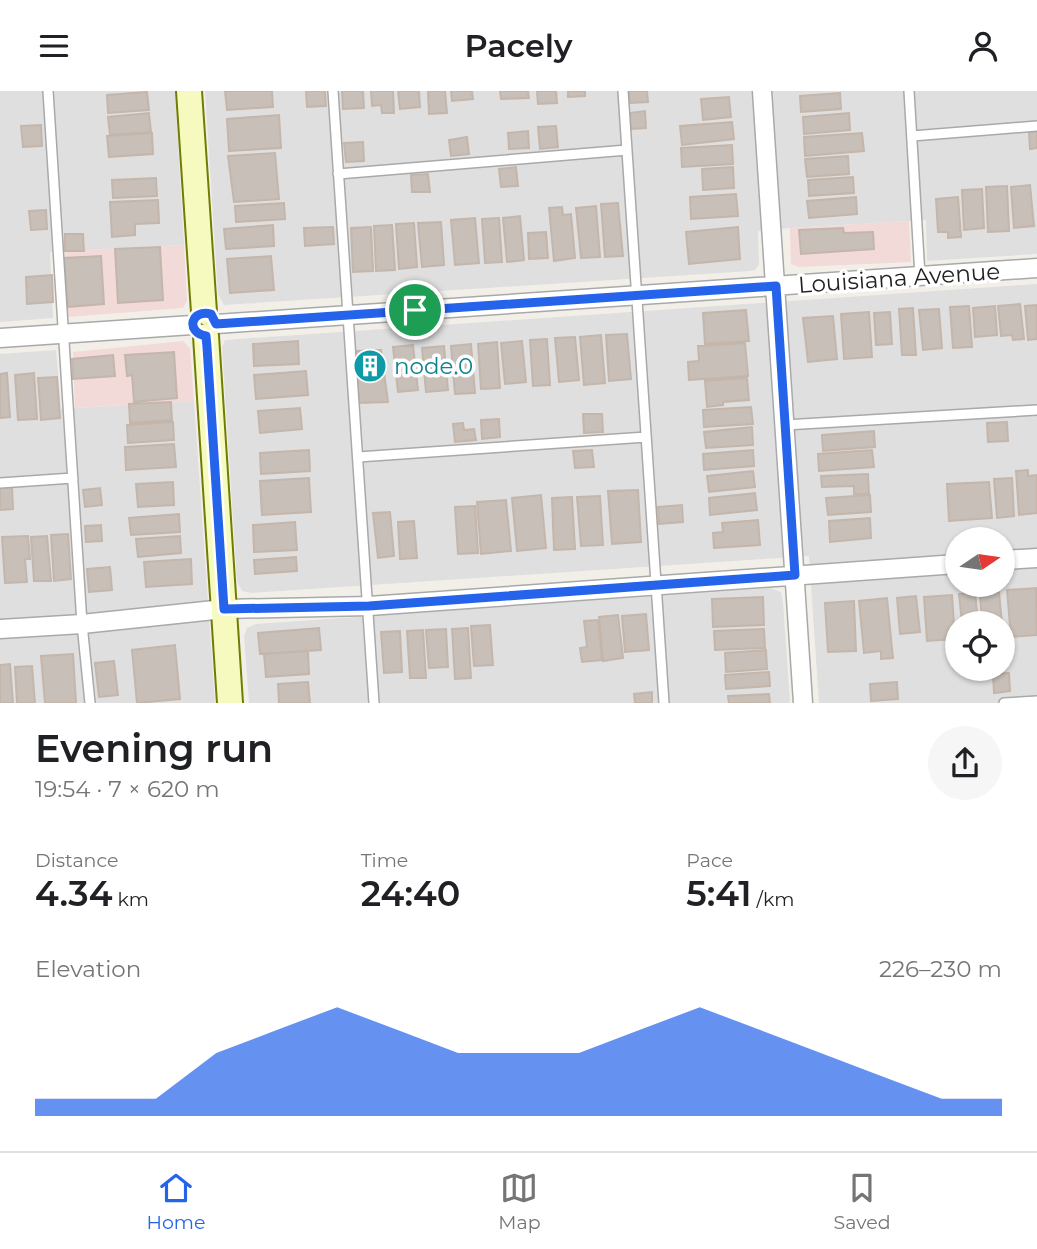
<!DOCTYPE html>
<html lang="en">
<head>
<meta charset="utf-8">
<style>
  body { margin:0; font-family:Montserrat,sans-serif; background:#f6f6f6; color:#202124; height:100vh; display:flex; flex-direction:column; font-size:26px; white-space:nowrap }
  * { box-sizing:border-box; margin:0 }
  p { font-size:23px; color:#757577 }
  .icon { flex:none; width:38px; height:38px; fill:none; stroke:currentColor; stroke-width:2; stroke-linecap:round; stroke-linejoin:round }
  .map { position:relative; height:612px; overflow:hidden }
  .side { display:flex; flex-direction:column; background:#fff; flex:1 }
  .side>* { flex:none }
  .needle { width:46px; rotate:77deg }
  .tools { position:absolute; left:945px; top:436px; display:grid; gap:14px }
  .tools a { display:grid; place-items:center; width:70px; height:70px; border-radius:50%; background:#fff; box-shadow:0 2px 5px #0004; font-size:35px }
  .pin { position:absolute; display:grid; place-items:center; width:60px; height:60px; color:#fff; margin:-30px; border:4px solid #fff; border-radius:50%; box-shadow:0 2px 7px #0007 }
  .round { display:grid; place-items:center; flex:none; width:74px; height:74px; border-radius:37px; background:#f6f6f6 }
  .headline { display:flex; align-items:center; justify-content:space-between; height:119px; padding:0 35px }
  h1 { font-size:38px; font-weight:600; line-height:52px }
  .stats { display:grid; grid-template-columns:repeat(3,1fr); gap:10px; height:119px; padding:7px 35px }
  .stats div { display:grid; align-content:center }
  .stats b { font-size:35px; font-weight:600 }
  .stats small { font-size:19px; font-weight:400 }
  .stats p { font-size:19px }
  .chart { height:196px; padding:14px 35px }
  .chart p { display:flex; justify-content:space-between }
  .chart svg { width:100%; height:126px; margin-top:7px; fill:#2563eb; opacity:.7 }
  header { display:flex; justify-content:space-between; align-items:center; height:91px; padding:0 35px; background:#fff; font-size:32px; font-weight:600 }
  .dock { display:flex; justify-content:space-around; align-items:center; height:98px; border-top:2px solid #e0e0e0; background:#fff; font-size:19px; color:#757577 }
  .dock a { display:grid; justify-items:center; gap:4px }
  .dock .selected { color:#2563eb }
  .map>svg:first-child { display:block }
</style>
</head>
<body>
<header><svg class="icon" aria-label="menu" viewBox="0 0 24 24"><path d="M4 6h16M4 12h16M4 18h16"/></svg>Pacely<svg class="icon" aria-label="person" viewBox="0 0 24 24"><circle cx="12" cy="8" r="4"/><path d="M4 21q1-7 8-7t8 7"/></svg></header>
<div class="map">
<svg width="1037" height="612" viewBox="0 0 1037 612">
  <rect width="100%" height="100%" fill="#f2efe9"/>
  <path fill="#e0dfdf" fill-rule="evenodd" d="M 0,0 L 175,0 L 184,154 L 50,161 L 53,227 L 0,231 Z
    M 205,0 L 1037,0 L 1037,163 L 927,170 L 926,129 L 790,137 L 758,140 L 759,173 L 755,179 L 750,180 L 224,214 L 218,203 Z
    M 1037,193 L 1037,612 L 819,612 L 809,465 L 251,502 L 242,500 L 237,490 L 222,256 L 225,249 ZM 957,448 L 1003,448 L 1003,494 L 957,494 ZM 957,532 L 1003,532 L 1003,578 L 957,578 Z
    M 56,259 L 61,318 L 194,310 L 215,612 L 0,612 L 0,263 Z
    M 770,497 L 781,501 L 783,511 L 790,612 L 249,612 L 244,545 L 247,537 L 256,533 Z"/>
  <path fill="#f2dad9" d="M 909,130 L 911,171 L 799,176 L 791,173 L 790,137 Z
    M 184,154 L 187,210 L 183,217 L 68,226 L 65,160 Z
    M 183,250 L 190,257 L 194,310 L 75,317 L 73,261 Z"/>
  <path fill="#c7bfb8" stroke="#c4b6ab" stroke-width="2" d="M 225,0 L 272,0 L 273,16 L 227,19 Z
    M 306,0 L 325,0 L 326,15 L 307,16 Z
    M 342,0 L 363,0 L 364,17 L 343,18 Z
    M 371,0 L 393,0 L 394,22 L 382,22 L 381,14 L 372,15 Z
    M 398,0 L 419,0 L 420,16 L 400,18 Z
    M 428,0 L 445,0 L 447,22 L 429,23 Z
    M 451,0 L 472,0 L 473,8 L 452,10 Z
    M 500,0 L 528,0 L 529,7 L 501,8 Z
    M 537,0 L 556,0 L 557,12 L 538,13 Z
    M 568,0 L 585,0 L 585,5 L 568,6 Z
    M 629,0 L 647,0 L 648,11 L 630,12 Z
    M 147,1 L 149,19 L 108,22 L 107,4 Z
    M 840,2 L 841,18 L 801,21 L 800,5 Z
    M 729,6 L 731,26 L 703,29 L 701,8 Z
    M 645,20 L 646,37 L 631,38 L 629,22 Z
    M 149,22 L 151,41 L 110,44 L 108,26 Z
    M 849,22 L 850,39 L 804,43 L 803,26 Z
    M 279,24 L 281,57 L 229,60 L 227,28 Z
    M 732,31 L 734,48 L 682,54 L 680,35 Z
    M 41,34 L 42,55 L 23,56 L 21,35 Z
    M 556,35 L 558,56 L 540,58 L 538,36 Z
    M 528,40 L 529,57 L 509,58 L 508,42 Z
    M 1037,40 L 1037,57 L 1030,58 L 1029,41 Z
    M 152,42 L 153,63 L 109,66 L 107,45 Z
    M 862,42 L 864,60 L 805,65 L 804,46 Z
    M 467,46 L 469,63 L 451,65 L 449,49 Z
    M 363,51 L 364,70 L 346,71 L 344,52 Z
    M 732,54 L 733,73 L 682,76 L 681,57 Z
    M 275,62 L 279,108 L 234,111 L 228,65 Z
    M 848,65 L 849,83 L 807,86 L 805,68 Z
    M 516,76 L 518,95 L 501,96 L 499,78 Z
    M 733,76 L 734,97 L 703,99 L 702,78 Z
    M 428,83 L 430,101 L 412,101 L 411,84 Z
    M 853,86 L 854,102 L 809,105 L 808,89 Z
    M 156,87 L 157,105 L 113,107 L 112,89 Z
    M 1030,94 L 1034,135 L 1014,137 L 1011,96 Z
    M 1007,95 L 1009,140 L 988,141 L 986,96 Z
    M 982,98 L 984,137 L 964,139 L 962,99 Z
    M 736,103 L 738,125 L 691,128 L 690,106 Z
    M 856,106 L 857,123 L 809,127 L 807,110 Z
    M 958,106 L 961,146 L 948,147 L 948,141 L 938,141 L 936,108 Z
    M 158,109 L 159,132 L 135,133 L 135,144 L 112,146 L 110,111 Z
    M 284,112 L 285,128 L 236,131 L 235,115 Z
    M 618,112 L 623,165 L 605,166 L 601,113 Z
    M 596,115 L 600,166 L 581,167 L 576,117 Z
    M 562,116 L 563,124 L 571,123 L 575,167 L 554,170 L 549,117 Z
    M 46,119 L 47,138 L 31,139 L 29,120 Z
    M 520,125 L 524,169 L 507,171 L 503,127 Z
    M 475,127 L 479,172 L 455,174 L 451,129 Z
    M 499,127 L 502,171 L 485,172 L 482,128 Z
    M 441,131 L 444,174 L 422,176 L 418,132 Z
    M 414,132 L 417,176 L 399,178 L 396,133 Z
    M 273,134 L 274,155 L 226,158 L 224,138 Z
    M 392,134 L 395,179 L 376,180 L 374,135 Z
    M 333,136 L 334,153 L 305,155 L 304,137 Z
    M 371,136 L 373,180 L 353,181 L 351,137 Z
    M 738,136 L 740,168 L 689,173 L 686,141 Z
    M 843,137 L 844,142 L 873,141 L 874,158 L 801,163 L 799,139 Z
    M 546,141 L 548,167 L 529,168 L 528,142 Z
    M 65,143 L 83,143 L 84,160 L 65,160 Z
    M 160,156 L 163,209 L 118,212 L 115,158 Z
    M 101,165 L 104,213 L 68,216 L 64,167 Z
    M 271,165 L 274,199 L 230,202 L 227,168 Z
    M 52,184 L 53,211 L 27,213 L 26,186 Z
    M 1020,213 L 1024,248 L 1013,249 L 1012,244 L 1001,245 L 998,215 Z
    M 1037,214 L 1037,248 L 1028,249 L 1025,215 Z
    M 969,215 L 972,256 L 953,257 L 950,216 Z
    M 995,215 L 997,244 L 975,246 L 973,217 Z
    M 913,217 L 916,264 L 902,264 L 899,218 Z
    M 939,218 L 942,257 L 923,259 L 919,219 Z
    M 746,219 L 749,250 L 705,253 L 703,222 Z
    M 869,221 L 872,266 L 844,268 L 841,223 Z
    M 890,221 L 892,253 L 876,254 L 874,222 Z
    M 833,225 L 837,268 L 808,271 L 803,227 Z
    M 627,243 L 631,288 L 609,290 L 606,244 Z
    M 601,244 L 605,292 L 584,294 L 580,246 Z
    M 575,246 L 579,289 L 559,291 L 555,247 Z
    M 547,248 L 550,294 L 533,295 L 530,249 Z
    M 298,250 L 299,273 L 254,275 L 253,253 Z
    M 522,250 L 526,291 L 505,293 L 501,252 Z
    M 497,251 L 500,297 L 481,298 L 478,253 Z
    M 745,252 L 748,285 L 689,289 L 688,271 L 699,270 L 698,255 Z
    M 471,253 L 475,302 L 455,303 L 451,255 Z
    M 413,254 L 418,299 L 398,301 L 393,256 Z
    M 444,255 L 448,299 L 426,301 L 422,257 Z
    M 381,259 L 388,311 L 359,312 L 355,260 Z
    M 174,261 L 177,307 L 134,311 L 132,284 L 127,285 L 125,264 Z
    M 113,264 L 115,285 L 73,288 L 72,268 Z
    M 306,280 L 308,304 L 256,308 L 254,284 Z
    M 7,282 L 10,326 L 0,327 L 0,283 Z
    M 34,282 L 37,328 L 18,329 L 15,284 Z
    M 57,286 L 60,327 L 41,329 L 38,287 Z
    M 747,287 L 749,309 L 723,311 L 723,314 L 707,316 L 705,290 Z
    M 171,311 L 172,329 L 130,332 L 129,313 Z
    M 751,316 L 753,333 L 704,336 L 703,319 Z
    M 300,317 L 302,338 L 260,342 L 258,320 Z
    M 583,323 L 602,323 L 603,341 L 584,342 Z
    M 499,328 L 500,346 L 482,348 L 481,329 Z
    M 173,331 L 174,349 L 128,352 L 127,334 Z
    M 1007,331 L 1008,350 L 988,351 L 987,332 Z
    M 463,332 L 464,339 L 474,338 L 476,349 L 455,351 L 453,333 Z
    M 752,336 L 753,354 L 706,357 L 704,341 Z
    M 874,340 L 875,356 L 823,360 L 822,344 Z
    M 174,353 L 176,376 L 126,379 L 125,356 Z
    M 309,359 L 310,380 L 261,383 L 260,362 Z
    M 592,359 L 594,376 L 575,377 L 573,360 Z
    M 753,359 L 754,375 L 704,379 L 703,363 Z
    M 872,359 L 874,376 L 819,380 L 818,363 Z
    M 1028,379 L 1028,385 L 1037,384 L 1037,422 L 1019,424 L 1016,380 Z
    M 753,380 L 755,396 L 709,401 L 707,385 Z
    M 868,383 L 869,403 L 854,403 L 854,395 L 822,396 L 821,385 Z
    M 309,387 L 311,421 L 262,424 L 260,390 Z
    M 1012,387 L 1014,425 L 997,427 L 994,388 Z
    M 173,391 L 174,414 L 138,416 L 136,393 Z
    M 989,391 L 992,427 L 949,430 L 947,393 Z
    M 12,396 L 13,418 L 0,419 L 0,397 Z
    M 100,397 L 102,414 L 85,416 L 83,399 Z
    M 638,399 L 641,451 L 612,453 L 608,400 Z
    M 755,402 L 757,419 L 710,424 L 709,407 Z
    M 541,404 L 546,457 L 517,460 L 512,407 Z
    M 870,404 L 871,421 L 828,424 L 826,407 Z
    M 600,405 L 603,454 L 581,455 L 577,406 Z
    M 572,406 L 575,458 L 554,459 L 552,407 Z
    M 506,409 L 511,460 L 481,463 L 477,411 Z
    M 682,414 L 683,431 L 659,433 L 658,416 Z
    M 475,415 L 478,462 L 458,463 L 455,416 Z
    M 390,421 L 394,465 L 378,467 L 373,422 Z
    M 179,423 L 180,441 L 131,444 L 129,427 Z
    M 870,427 L 871,447 L 830,451 L 829,430 Z
    M 758,429 L 760,454 L 714,457 L 713,442 L 723,441 L 722,432 Z
    M 414,430 L 417,467 L 400,468 L 398,431 Z
    M 295,431 L 297,459 L 254,461 L 253,434 Z
    M 101,434 L 102,450 L 86,451 L 85,435 Z
    M 68,443 L 71,488 L 54,490 L 51,444 Z
    M 28,445 L 30,468 L 25,468 L 27,491 L 5,492 L 2,446 Z
    M 47,445 L 51,490 L 34,490 L 31,446 Z
    M 180,445 L 181,462 L 138,466 L 136,448 Z
    M 296,466 L 297,480 L 255,483 L 254,469 Z
    M 191,468 L 192,493 L 146,496 L 144,471 Z
    M 110,476 L 112,499 L 89,501 L 87,478 Z
    M 1036,497 L 1037,544 L 1011,546 L 1007,499 Z
    M 975,501 L 978,532 L 962,532 L 959,503 Z
    M 999,501 L 1002,532 L 982,532 L 980,503 Z
    M 952,504 L 955,548 L 927,550 L 924,506 Z
    M 916,505 L 920,541 L 900,543 L 897,507 Z
    M 763,506 L 764,534 L 713,536 L 712,508 Z
    M 887,507 L 893,567 L 881,568 L 881,560 L 864,562 L 859,510 Z
    M 854,510 L 856,560 L 828,561 L 825,512 Z
    M 646,523 L 649,559 L 625,561 L 622,525 Z
    M 618,524 L 623,567 L 603,570 L 599,526 Z
    M 598,529 L 602,569 L 582,571 L 580,557 L 587,556 L 584,530 Z
    M 490,534 L 493,574 L 474,575 L 471,535 Z
    M 319,537 L 321,559 L 260,563 L 258,542 Z
    M 468,537 L 471,587 L 455,588 L 452,538 Z
    M 446,538 L 448,576 L 429,577 L 426,539 Z
    M 764,538 L 765,557 L 715,559 L 714,540 Z
    M 423,539 L 426,587 L 410,587 L 407,540 Z
    M 400,540 L 402,581 L 384,582 L 381,541 Z
    M 175,554 L 180,608 L 137,612 L 132,559 Z
    M 766,559 L 767,578 L 726,581 L 725,562 Z
    M 308,560 L 309,583 L 266,586 L 264,563 Z
    M 73,563 L 76,612 L 45,612 L 41,565 Z
    M 114,570 L 118,604 L 99,606 L 95,572 Z
    M 10,573 L 13,612 L 0,612 L 0,574 Z
    M 32,575 L 35,612 L 17,612 L 15,576 Z
    M 769,581 L 770,595 L 726,598 L 725,584 Z
    M 1009,582 L 1010,600 L 994,602 L 993,583 Z
    M 308,591 L 310,612 L 279,612 L 278,593 Z
    M 897,591 L 898,608 L 871,610 L 870,593 Z
    M 652,601 L 652,612 L 635,612 L 634,603 Z
    M 769,603 L 770,612 L 729,612 L 728,605 Z"/>
  <g fill="none" stroke-linecap="round" stroke-linejoin="round">
    <defs>
      <path id="lane" d="M 48,0 L 82,533 L 90,612
        M 333,0 L 374,612
        M 623,0 L 664,612
        M 909,0 L 920,185
        M 912,45 L 1037,35
        M 338,83 L 627,59
        M 785,334 L 1037,319
        M 358,366 L 646,346
        M 0,392 L 73,387
        M 1004,612 L 1037,610"/>
      <path id="street" d="M 762,0 L 803,612
        M 216,233 L 1037,177
        M 0,247 L 192,234
        M 1003,469 L 1037,467
        M 0,538 L 82,533 L 224,518 L 369,515 L 957,473"/>
      <path id="secondary" d="M 189,0 L 204,221
        M 206,245 L 230,612"/>
    </defs>
    <use href="#lane" stroke="#a9a9a9" stroke-width="12"/>
    <use href="#street" stroke="#a9a9a9" stroke-width="21"/>
    <use href="#secondary" stroke="#707d05" stroke-width="28"/>
    <use href="#lane" stroke="#fff" stroke-width="9"/>
    <use href="#street" stroke="#fff" stroke-width="18"/>
    <use href="#secondary" stroke="#f7fabf" stroke-width="24"/>
  </g>
  <g fill="none" stroke-linecap="round" stroke-linejoin="round">
    <defs>
      <path id="route" d="M 776,195 L 795,484 L 369,515 L 224,518 L 207,256 L 206,245 C 185,241 191,218 211,223 L 216,233 Z"/>
    </defs>
    <use href="#route" stroke="#fff" stroke-width="14"/>
    <use href="#route" stroke="#2563eb" stroke-width="9"/>
  </g>
  <defs>
    <symbol id="building-disc" viewBox="-11 -11 22 22"><circle r="9.5" fill="#0f9aa8" stroke="#fff"/><path d="M-4-6H4V6H1V3H-1V6H-4ZM-2.5-4.3h1.7v1.8h-1.7ZM.8-4.3h1.7v1.8H.8ZM-2.5-1h1.7V.8h-1.7ZM.8-1h1.7V.8H.8Z" fill="#fff"/></symbol>
  </defs>
  <g fill-rule="evenodd">
    <use href="#building-disc" x="351" y="256" width="38" height="38"/>
  </g>
  <g text-anchor="middle" dominant-baseline="central" stroke-width="7" stroke-linejoin="round" paint-order="stroke">
    <g font-size="23" fill="#222" stroke="#fff">
      <text transform="translate(899 187) rotate(-4)">Louisiana Avenue</text>
    </g>
    <g font-size="23" fill="#0d838f" stroke="#fff" text-anchor="start">
      <text x="394" y="275">node.0</text>
    </g>
  </g>
</svg>
<div class="tools">
<a><svg class="needle" viewBox="-14 -14 28 28"><path d="M0-13l5 13h-10z" fill="#e53935"/><path d="M0 13l5-13h-10z" fill="#757577"/></svg></a>
<a><svg class="icon" aria-label="locate" viewBox="0 0 24 24"><circle cx="12" cy="12" r="6"/><path d="M12 2v4M12 18v4M2 12h4M18 12h4"/></svg></a>
</div>
<div class="pin" style="left:415px;top:219px;background:#1e9e55"><svg class="icon" aria-label="arrive" viewBox="0 0 24 24"><path d="M6 21V4h12l-3 4 3 4H6"/></svg></div>
</div>
<section class="side">
<div class="headline"><div><h1>Evening run</h1><p>19:54 · 7 × 620 m</p></div><a class="round"><svg class="icon" aria-label="share" viewBox="0 0 24 24"><path d="M12 15V3M7 8l5-5 5 5M5 13v7h14v-7"/></svg></a></div>
<div class="stats">
<div><p>Distance</p><b>4.34<small> km</small></b></div>
<div><p>Time</p><b>24:40</b></div>
<div><p>Pace</p><b>5:41<small> /km</small></b></div>
</div>
<div class="chart"><p><span>Elevation</span>226–230 m</p>
<svg viewBox="0 0 160 44" preserveAspectRatio="none"><path d="M0 44V38L10 38L20 38L30 22L40 14L50 6L60 14L70 22L80 22L90 22L100 14L110 6L120 14L130 22L140 30L150 38L160 38V44z"/></svg>
</div>
</section>
<nav class="dock">
<a class="selected"><svg class="icon" aria-label="home" viewBox="0 0 24 24"><path d="M3 11l9-7 9 7M6 9v11h12V9"/></svg>Home</a>
<a><svg class="icon" aria-label="map" viewBox="0 0 24 24"><path d="M3 6l6-2 6 2 6-2v14l-6 2-6-2-6 2zM9 4v14M15 6v14"/></svg>Map</a>
<a><svg class="icon" aria-label="saved" viewBox="0 0 24 24"><path d="M7 4h10v16l-5-4-5 4z"/></svg>Saved</a>
</nav>
</body>
</html>
